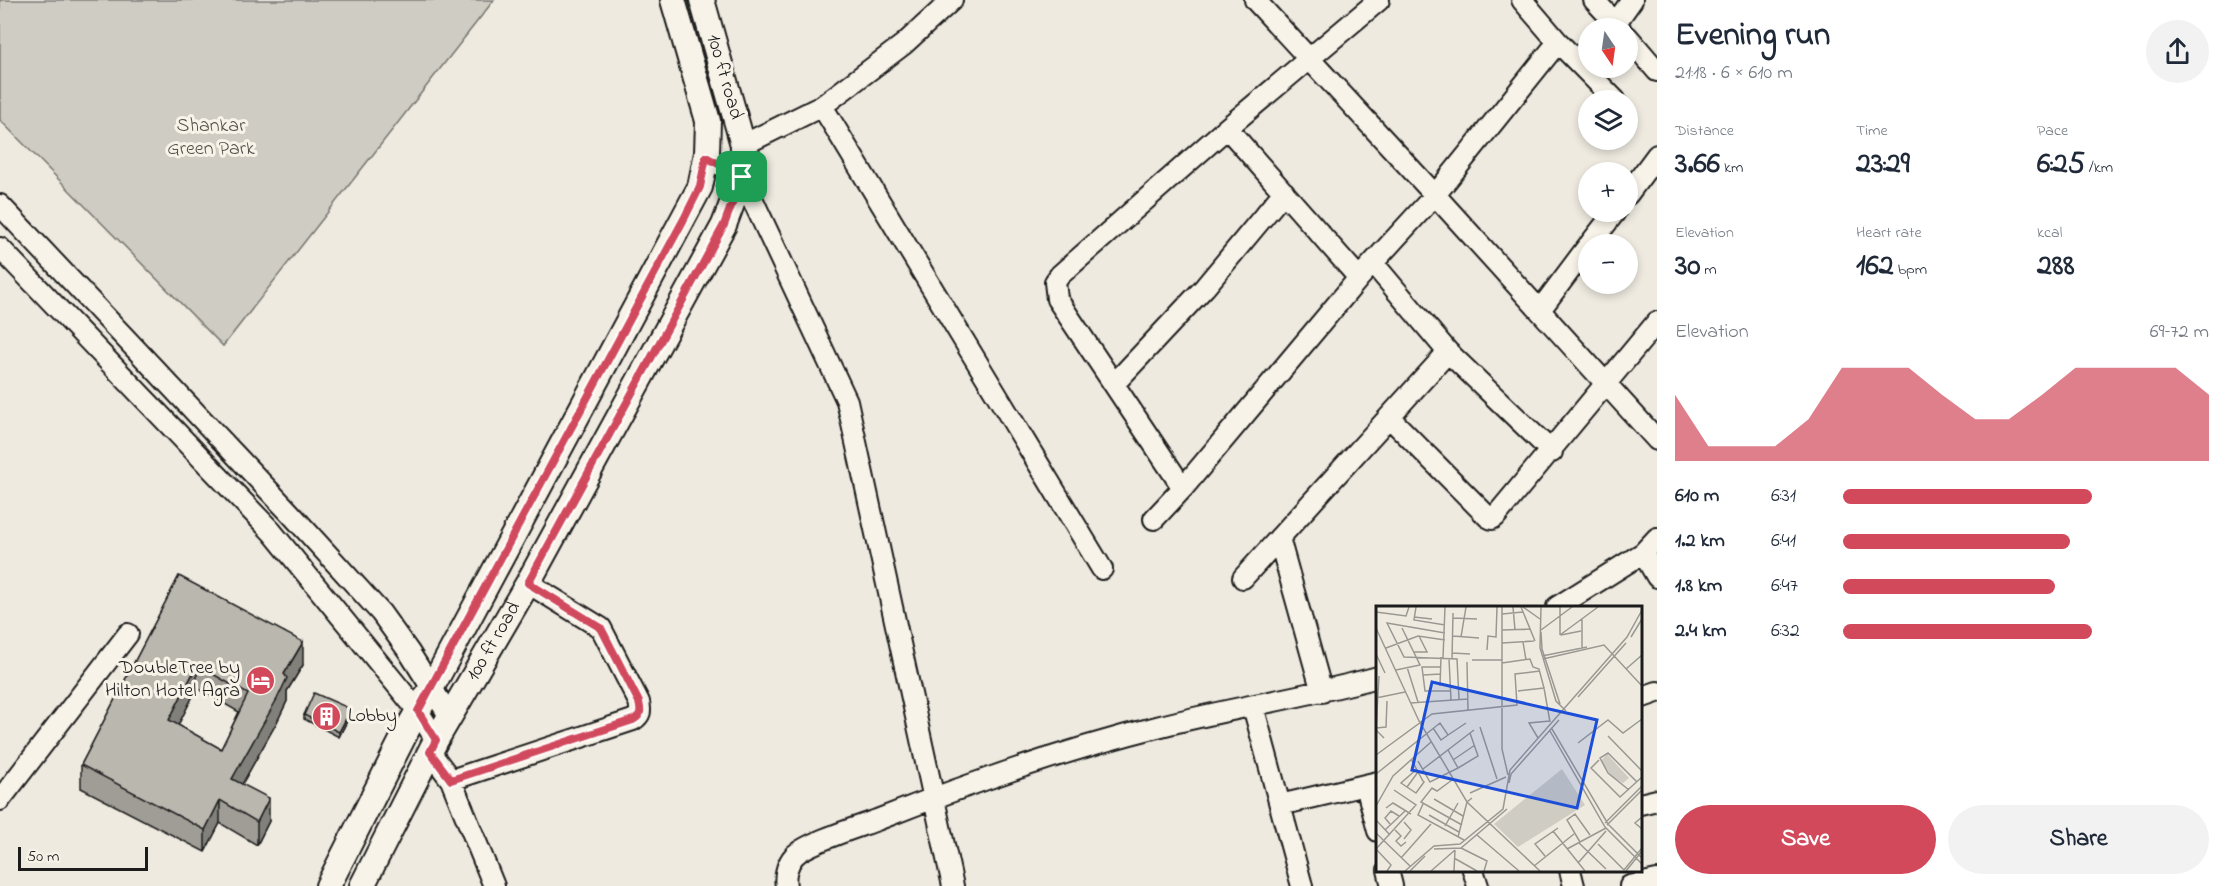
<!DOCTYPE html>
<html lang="en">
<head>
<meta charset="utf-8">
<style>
  body { margin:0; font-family:"Indie Flower",sans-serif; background:#f2f2f3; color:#1f2937; height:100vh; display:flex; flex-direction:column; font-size:22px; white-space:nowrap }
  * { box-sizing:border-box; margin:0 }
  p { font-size:20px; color:#747a83 }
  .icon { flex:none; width:33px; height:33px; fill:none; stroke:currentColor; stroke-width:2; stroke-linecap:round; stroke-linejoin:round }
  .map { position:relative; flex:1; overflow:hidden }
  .side { display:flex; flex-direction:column; background:#fff; width:570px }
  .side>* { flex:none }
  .needle { width:39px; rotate:167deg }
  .fabs { position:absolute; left:1578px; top:18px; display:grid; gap:12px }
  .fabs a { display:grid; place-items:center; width:60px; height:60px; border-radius:50%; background:#fff; box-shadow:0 3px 9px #0003; font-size:30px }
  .scale { position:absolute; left:18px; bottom:15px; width:130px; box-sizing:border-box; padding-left:6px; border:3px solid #1c1c1c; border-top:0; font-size:16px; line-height:21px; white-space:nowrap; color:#1c1c1c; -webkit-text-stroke:4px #f7f3e8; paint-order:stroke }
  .pin { position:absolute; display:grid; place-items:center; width:51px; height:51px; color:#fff; margin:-26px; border-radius:12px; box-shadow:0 3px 9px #0006 }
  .round { display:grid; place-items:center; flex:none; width:63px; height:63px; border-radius:32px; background:#f2f2f3 }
  .headline { display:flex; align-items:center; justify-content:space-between; height:102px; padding:0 18px }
  h1 { font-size:33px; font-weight:700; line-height:45px }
  .stats { display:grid; grid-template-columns:repeat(3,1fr); gap:9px; height:102px; padding:6px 18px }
  .stats div { display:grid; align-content:center }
  .stats b { font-size:30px; font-weight:700 }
  .stats small { font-size:16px; font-weight:400 }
  .stats p { font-size:16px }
  .chart { height:168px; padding:12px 18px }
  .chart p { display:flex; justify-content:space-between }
  .chart svg { width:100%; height:108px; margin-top:6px; fill:#d1495b; opacity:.7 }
  .primary-button { display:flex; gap:12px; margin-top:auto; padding:12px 18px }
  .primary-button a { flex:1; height:69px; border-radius:36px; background:#d1495b; color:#fff; font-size:24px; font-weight:700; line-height:69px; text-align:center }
  .primary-button a+a { background:#f2f2f3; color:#1f2937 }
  ul { padding:0 18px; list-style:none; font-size:20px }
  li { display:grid; grid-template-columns:96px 72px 1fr; align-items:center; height:45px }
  li i { height:15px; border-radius:8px; background:#d1495b }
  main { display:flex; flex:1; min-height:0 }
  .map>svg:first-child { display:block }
</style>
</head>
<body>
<main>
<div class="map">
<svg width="1657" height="886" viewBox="0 0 1657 886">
  <rect width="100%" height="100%" fill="#eeeae0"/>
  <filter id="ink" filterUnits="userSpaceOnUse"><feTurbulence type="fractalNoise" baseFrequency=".0167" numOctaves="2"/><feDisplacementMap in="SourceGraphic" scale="12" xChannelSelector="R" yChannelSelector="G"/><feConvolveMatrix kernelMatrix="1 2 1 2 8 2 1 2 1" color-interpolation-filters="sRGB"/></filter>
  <g filter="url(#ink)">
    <path fill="#cfccc3" stroke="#767470" stroke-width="1.5" d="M 0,0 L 494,0 L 223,346 L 0,120 Z"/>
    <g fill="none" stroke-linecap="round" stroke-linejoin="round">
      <defs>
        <path id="minor" d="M 1255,0 L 1435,195 L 1657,440
          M 1522,0 L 1558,42 L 1615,100
          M 1594,0 L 1620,28
          M 1615,24 L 1632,0
          M 1628,37 L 1657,71
          M 822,106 L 1102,569
          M 1227,128 L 1359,278
          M 743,145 L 822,106 L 904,44 L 952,0
          M 706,157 L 742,177 L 847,401 L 953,886
          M 1628,194 L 1657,155
          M 0,205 L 291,514 L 381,613 L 409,652 L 450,717
          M 1590,244 L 1615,212
          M 0,248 L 272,532 L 418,711 L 436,740
          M 1373,263 L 1448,352
          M 1540,310 L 1588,246
          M 1114,384 L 1205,287 L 1284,192
          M 1389,417 L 1448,352 L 1552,452
          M 1183,488 L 1057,299 L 1055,282 L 1060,275 L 1227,128 L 1379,0
          M 1154,519 L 1183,488 L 1359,278 L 1435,195 L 1558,42
          M 1279,538 L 1322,692
          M 1643,553 L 1657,577
          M 1243,578 L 1389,417 L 1488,517 L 1492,519 L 1495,517 L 1657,322
          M 1557,607 L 1643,553 L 1657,538
          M 1640,698 L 1657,692
          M 1253,706 L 1302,886
          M 430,752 L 451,780 L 494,886
          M 451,780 L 633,720 C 641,715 641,711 639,702 L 601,628 L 528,583
          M 1366,786 L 1378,831
          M 0,800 L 128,634
          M 1640,804 L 1657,800
          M 1280,805 L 1378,782
          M 1388,870 L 1392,886
          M 1473,870 L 1478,886
          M 1570,870 L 1574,886
          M 786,886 C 784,876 787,864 794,856 C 806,843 858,827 877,820 C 968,784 1062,751 1157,727 C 1230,708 1305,697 1378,677
          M 1630,886 L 1657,880"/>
        <g id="major">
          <path d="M 328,886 L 408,728 L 432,687 L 700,187 L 707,153 L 708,121 L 673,0"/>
          <path id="s1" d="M 362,886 L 436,740 L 528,583 L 724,225 L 742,177 L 743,145 L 702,0"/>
        </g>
      </defs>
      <use href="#minor" stroke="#1c1c1c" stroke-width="24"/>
      <use href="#major" stroke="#1c1c1c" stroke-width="28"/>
      <use href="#minor" stroke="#f7f3e8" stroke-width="20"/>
      <use href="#major" stroke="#f7f3e8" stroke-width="24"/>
    </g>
    <path fill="#a09d96" stroke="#1c1c1c" stroke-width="1.5" fill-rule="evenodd" d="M 179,576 L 303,665 L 287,691 L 287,701 L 277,722 L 242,784 L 269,821 L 257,845 L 220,823 L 205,852 L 81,788 L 81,765 ZM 197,688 L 239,712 L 221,749 L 178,725 Z
      M 351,713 L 339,737 L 304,719 L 304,715 Z"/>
    <path fill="#82807a" stroke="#1c1c1c" stroke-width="1.5" d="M 303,642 L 303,665 L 287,691 L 287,701 L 277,722 L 232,802 L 232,779 L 284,674 Z
      M 197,665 L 197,688 L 169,743 L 169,720 Z
      M 351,709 L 351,713 L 339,737 L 339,732 Z
      M 269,798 L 269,821 L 257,845 L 257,822 Z
      M 220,800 L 220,823 L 205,852 L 205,830 Z"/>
    <path fill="#bab7af" stroke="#1c1c1c" stroke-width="1.5" fill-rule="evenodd" d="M 179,576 L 303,642 L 284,674 L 287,678 L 277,699 L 232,779 L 269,798 L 257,822 L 220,800 L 205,830 L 81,765 ZM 197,665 L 248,694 L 221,749 L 169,720 Z
      M 314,693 L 351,709 L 339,732 L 304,715 Z"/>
  </g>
  <g fill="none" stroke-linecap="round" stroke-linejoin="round" filter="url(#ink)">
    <defs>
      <path id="route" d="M 706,157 L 742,177 L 724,225 L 528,583 L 601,628 L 639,702 C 641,711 642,715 633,720 L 451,780 L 430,752 L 436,740 L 418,711 L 684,219 L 700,187 Z"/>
    </defs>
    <use href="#route" stroke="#fff" stroke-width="12"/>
    <use href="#route" stroke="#d1495b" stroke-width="8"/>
  </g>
  <defs>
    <symbol id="hotel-disc" viewBox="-11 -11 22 22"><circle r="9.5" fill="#d1495b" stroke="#f7f3e8"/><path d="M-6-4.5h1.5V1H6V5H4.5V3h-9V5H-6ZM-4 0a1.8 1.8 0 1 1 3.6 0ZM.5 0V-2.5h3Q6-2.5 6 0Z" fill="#fff"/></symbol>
    <symbol id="building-disc" viewBox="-11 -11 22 22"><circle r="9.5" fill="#d1495b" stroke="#f7f3e8"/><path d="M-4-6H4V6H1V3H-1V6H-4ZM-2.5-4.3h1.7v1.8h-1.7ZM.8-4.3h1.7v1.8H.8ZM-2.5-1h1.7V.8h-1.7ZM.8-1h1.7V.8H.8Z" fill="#fff"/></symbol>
  </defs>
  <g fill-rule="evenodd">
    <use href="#hotel-disc" x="244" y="664" width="33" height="33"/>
    <use href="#building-disc" x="310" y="700" width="33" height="33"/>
  </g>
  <g text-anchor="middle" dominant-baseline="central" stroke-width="6" stroke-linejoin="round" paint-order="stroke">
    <g font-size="20" fill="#1c1c1c" stroke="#f7f3e8">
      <text transform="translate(724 77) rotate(74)">100 ft road</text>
      <text stroke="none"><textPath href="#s1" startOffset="278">100 ft road</textPath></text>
    </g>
    <g font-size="20" fill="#52514e" stroke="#f7f3e8">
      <text x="211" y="126">Shankar<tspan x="211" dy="23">Green Park</tspan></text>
    </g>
    <g font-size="20" fill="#1c1c1c" stroke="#f7f3e8" text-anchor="end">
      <text x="240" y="668">DoubleTree by<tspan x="240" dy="23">Hilton Hotel Agra</tspan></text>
      <text x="348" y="716" text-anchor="start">Lobby</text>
    </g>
  </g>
  <g transform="translate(1376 606)">
    <rect width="266" height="266" fill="#eeeae0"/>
    <path d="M 231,148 L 253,172 L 247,177 L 236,171 L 225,155 ZM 186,163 L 209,199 L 142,241 L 118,218 Z" fill="#cfccc3"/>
    <path fill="none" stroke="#9a9892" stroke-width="1.5" d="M 40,1 L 38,14 L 69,19M 126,1 L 126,143 L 132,169M 137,1 L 139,24M 145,1 L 159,35M 147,1 L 164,13M 165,1 L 164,42 L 180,95 L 190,105M 0,6 L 30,10 L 33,1M 126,8 L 147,6M 38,11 L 56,13M 77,12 L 101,13M 206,13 L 206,42M 0,22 L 43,115 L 91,196 L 164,265M 126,24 L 154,23M 165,24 L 196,1M 165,26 L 166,43 L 184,98M 69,27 L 11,17 L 28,51 L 81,53 L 83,93M 184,29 L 222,1M 184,29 L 184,1M 185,29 L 205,25M 77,30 L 103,32M 85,31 L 90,1M 255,31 L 266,13M 147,36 L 150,54M 126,37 L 158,35M 10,42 L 42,30 L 69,34M 111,44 L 112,30 L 120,31 L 121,1M 38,46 L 51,46 L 43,30M 76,47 L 94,48M 0,48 L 9,67M 166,50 L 211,41M 67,52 L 69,1M 73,53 L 75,94M 76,53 L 77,7M 167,53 L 228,39 L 266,80M 96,54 L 126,54M 91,56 L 92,104M 126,57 L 154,53 L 157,61 L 163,63 L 168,82 L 142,85M 31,61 L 42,96M 65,61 L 46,61 L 49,85 L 74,85M 250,63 L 266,49M 20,64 L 44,59 L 26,22M 47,69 L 65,68M 3,70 L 0,124 L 8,132M 64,80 L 65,51M 168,82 L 174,116M 202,91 L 250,37M 0,92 L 29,86M 34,97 L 92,93M 104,121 L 121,173M 0,122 L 10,121 L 11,95M 57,122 L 65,134 L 72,129M 176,123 L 232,218 L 266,252M 174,125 L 229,221 L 266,258M 232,130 L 266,165M 162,132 L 153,117 L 174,115M 202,137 L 232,114 L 247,127 L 266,113M 72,144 L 82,162M 0,149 L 56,108 L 141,99 L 139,68 L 164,65M 35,153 L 47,175 L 48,176 L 40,187 L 25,177 L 41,163M 77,154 L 99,139M 223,154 L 215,162 L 244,191 L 266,171M 42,155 L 54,176 L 82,162 L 102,150 L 94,127M 47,163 L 98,124M 0,168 L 64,117 L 72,129 L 90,117M 76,174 L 61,185 L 56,182 L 45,196 L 86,219M 133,177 L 135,168 L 183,114M 31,181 L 42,166M 253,184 L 232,167 L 224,152 L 232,147 L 261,176M 94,187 L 130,171M 58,193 L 87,210M 47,198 L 42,209 L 88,234M 0,200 L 17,170 L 55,136M 10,202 L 17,197 L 35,208M 53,209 L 83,226M 266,211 L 259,217 L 266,223M 0,214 L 14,229M 28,216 L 35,224 L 28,233M 229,217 L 266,180M 14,218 L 9,212 L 15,205 L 23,210M 231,219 L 266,184M 69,220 L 82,197M 9,224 L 29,205M 19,224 L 25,230 L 20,235 L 25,240 L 30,236M 177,225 L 209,265M 0,227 L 34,260M 101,229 L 143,265M 82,231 L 91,196 L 96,192M 204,236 L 191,214 L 199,208 L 214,229M 203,237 L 230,263M 222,238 L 248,264M 85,242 L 111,255 L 108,265M 58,243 L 85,242 L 131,203M 191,243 L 230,222M 169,250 L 159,238 L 182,222M 25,252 L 55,218M 78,252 L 101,265M 202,257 L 230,225M 158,260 L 198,228M 248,264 L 266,242M 11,265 L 15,259 L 0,243 L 40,199 L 18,184M 29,265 L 58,240 L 84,238 L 127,203 L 134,164 L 251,31 L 266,4M 34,265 L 49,250M 55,265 L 79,244M 78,265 L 79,244M 250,265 L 266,245"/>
    <path fill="#1d4ed8" fill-opacity="0.15" stroke="#1d4ed8" stroke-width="3" d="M 56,76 L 221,114 L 201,202 L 36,164 Z"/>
    <rect width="266" height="266" fill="none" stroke="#1c1c1c" stroke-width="3"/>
  </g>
</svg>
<div class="fabs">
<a><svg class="needle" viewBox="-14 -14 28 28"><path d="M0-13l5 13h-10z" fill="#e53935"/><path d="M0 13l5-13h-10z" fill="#747a83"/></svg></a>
<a><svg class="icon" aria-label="layers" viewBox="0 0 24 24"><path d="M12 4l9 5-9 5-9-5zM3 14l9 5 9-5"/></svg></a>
<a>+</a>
<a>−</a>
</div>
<div class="scale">50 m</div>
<div class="pin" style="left:742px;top:177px;background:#1e9e55"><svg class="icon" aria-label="arrive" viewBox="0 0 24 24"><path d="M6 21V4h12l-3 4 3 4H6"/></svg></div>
</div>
<section class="side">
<div class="headline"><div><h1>Evening run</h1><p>21:18 · 6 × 610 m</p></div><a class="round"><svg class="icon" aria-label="share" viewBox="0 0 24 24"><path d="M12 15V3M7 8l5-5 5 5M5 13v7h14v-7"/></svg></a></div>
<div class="stats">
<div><p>Distance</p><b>3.66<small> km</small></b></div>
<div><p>Time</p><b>23:29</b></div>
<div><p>Pace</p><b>6:25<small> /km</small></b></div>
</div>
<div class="stats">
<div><p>Elevation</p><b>30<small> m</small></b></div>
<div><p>Heart rate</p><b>162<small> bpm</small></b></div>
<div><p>kcal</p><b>288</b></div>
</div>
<div class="chart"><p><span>Elevation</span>69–72 m</p>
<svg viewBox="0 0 160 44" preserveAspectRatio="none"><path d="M0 44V17L10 38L20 38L30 38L40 27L50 6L60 6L70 6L80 17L90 27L100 27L110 17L120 6L130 6L140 6L150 6L160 17V44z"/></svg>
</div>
<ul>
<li><b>610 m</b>6:31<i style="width:68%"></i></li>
<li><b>1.2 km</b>6:41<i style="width:62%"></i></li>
<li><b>1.8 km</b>6:47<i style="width:58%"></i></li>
<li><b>2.4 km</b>6:32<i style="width:68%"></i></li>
</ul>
<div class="primary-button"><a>Save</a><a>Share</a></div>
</section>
</main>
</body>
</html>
